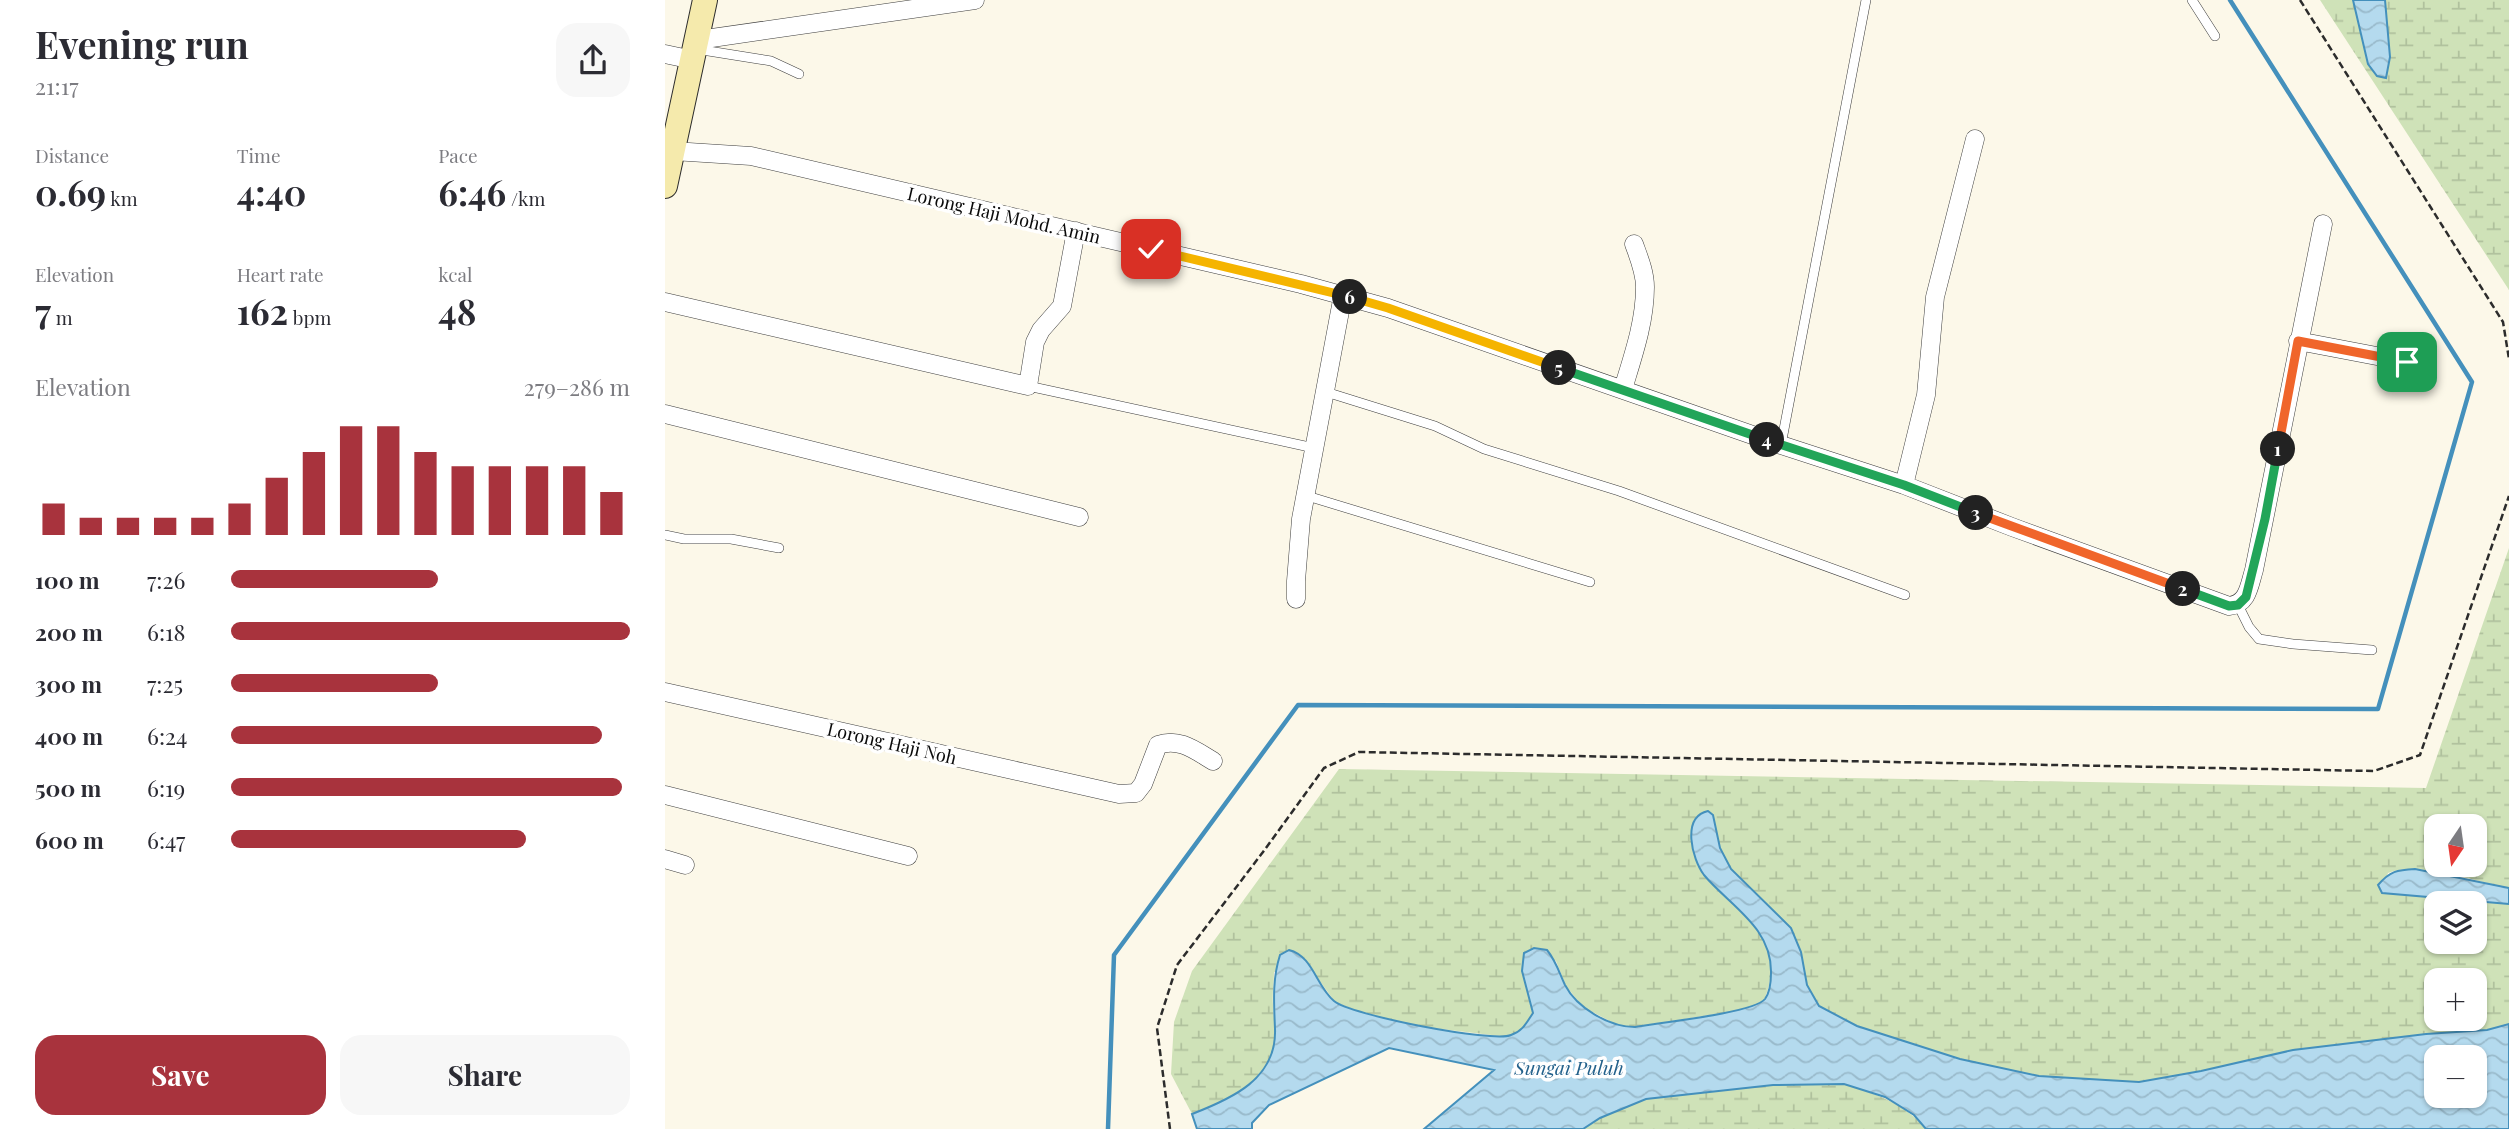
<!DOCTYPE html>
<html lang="en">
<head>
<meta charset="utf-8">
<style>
  body { margin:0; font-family:"Playfair Display",serif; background:#f7f7f7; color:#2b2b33; height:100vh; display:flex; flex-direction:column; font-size:26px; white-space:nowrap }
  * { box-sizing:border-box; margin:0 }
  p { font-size:23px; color:#7c7c81 }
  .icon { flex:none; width:38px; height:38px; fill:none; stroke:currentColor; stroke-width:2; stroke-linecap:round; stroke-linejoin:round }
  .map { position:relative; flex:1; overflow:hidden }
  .panel { display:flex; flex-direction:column; background:#fff; width:665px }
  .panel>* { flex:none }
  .needle { width:46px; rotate:193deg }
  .tools { position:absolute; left:1759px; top:814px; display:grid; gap:14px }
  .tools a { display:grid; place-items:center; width:63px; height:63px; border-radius:14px; background:#fff; box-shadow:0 2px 5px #0004; font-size:35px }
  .pin { position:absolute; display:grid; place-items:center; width:60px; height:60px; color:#fff; margin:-30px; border-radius:14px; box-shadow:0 4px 10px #0006 }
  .km { position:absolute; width:35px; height:35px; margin:-18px; border-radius:50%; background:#222; color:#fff; font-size:19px; line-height:35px; text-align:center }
  .round { display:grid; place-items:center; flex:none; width:74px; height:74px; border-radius:21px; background:#f7f7f7 }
  .summary { display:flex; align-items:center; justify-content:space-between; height:119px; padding:0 35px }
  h1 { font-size:38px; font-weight:700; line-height:52px }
  .metrics { display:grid; grid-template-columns:repeat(3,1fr); gap:10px; height:119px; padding:7px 35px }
  .metrics div { display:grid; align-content:center }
  .metrics b { font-size:35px; font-weight:700 }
  .metrics small { font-size:19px; font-weight:400 }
  .metrics p { font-size:19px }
  .chart { height:196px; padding:14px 35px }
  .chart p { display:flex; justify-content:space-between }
  .chart svg { width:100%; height:126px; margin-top:7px; stroke:#a8333d; stroke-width:6 }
  .action { display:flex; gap:14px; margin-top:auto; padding:14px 35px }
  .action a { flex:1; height:80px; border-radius:21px; background:#a8333d; color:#fff; font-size:28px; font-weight:700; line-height:80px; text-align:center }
  .action a+a { background:#f7f7f7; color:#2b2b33 }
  ul { padding:0 35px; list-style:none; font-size:23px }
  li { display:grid; grid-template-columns:112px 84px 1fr; align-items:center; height:52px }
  li i { height:18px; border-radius:9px; background:#a8333d }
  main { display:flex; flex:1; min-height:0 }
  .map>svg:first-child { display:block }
</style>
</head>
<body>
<main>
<section class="panel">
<div class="summary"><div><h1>Evening run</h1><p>21:17</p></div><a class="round"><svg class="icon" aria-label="share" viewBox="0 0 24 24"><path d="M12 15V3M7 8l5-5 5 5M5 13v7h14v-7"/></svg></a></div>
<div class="metrics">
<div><p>Distance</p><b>0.69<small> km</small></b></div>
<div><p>Time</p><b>4:40</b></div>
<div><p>Pace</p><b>6:46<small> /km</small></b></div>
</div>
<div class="metrics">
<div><p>Elevation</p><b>7<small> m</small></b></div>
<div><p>Heart rate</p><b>162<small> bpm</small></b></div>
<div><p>kcal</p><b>48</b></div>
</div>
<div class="chart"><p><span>Elevation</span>279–286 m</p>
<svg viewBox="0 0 160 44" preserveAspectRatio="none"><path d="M5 44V33M15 44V38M25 44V38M35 44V38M45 44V38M55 44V33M65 44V24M75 44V15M85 44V6M95 44V6M105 44V15M115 44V20M125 44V20M135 44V20M145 44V20M155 44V29"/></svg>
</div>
<ul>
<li><b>100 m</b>7:26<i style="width:52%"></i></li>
<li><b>200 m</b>6:18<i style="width:100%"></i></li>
<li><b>300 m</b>7:25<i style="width:52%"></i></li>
<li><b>400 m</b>6:24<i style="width:93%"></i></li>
<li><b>500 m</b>6:19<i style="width:98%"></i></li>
<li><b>600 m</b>6:47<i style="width:74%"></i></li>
</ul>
<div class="action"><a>Save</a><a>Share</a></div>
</section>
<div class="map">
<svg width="1844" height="1129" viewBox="0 0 1844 1129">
  <defs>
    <pattern id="wetland-marsh" width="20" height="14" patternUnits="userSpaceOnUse" patternTransform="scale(1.75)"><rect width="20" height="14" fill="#cfe2b8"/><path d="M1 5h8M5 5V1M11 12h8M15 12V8" fill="none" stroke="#b0c19d"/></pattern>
    <pattern id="water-waves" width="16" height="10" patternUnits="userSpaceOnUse" patternTransform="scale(1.75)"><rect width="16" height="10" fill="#b4daee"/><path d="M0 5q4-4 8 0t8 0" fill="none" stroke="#99bacb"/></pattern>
  </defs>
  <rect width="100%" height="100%" fill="#fcf8e9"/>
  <path fill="url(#wetland-marsh)" fill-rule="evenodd" d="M 1655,0 L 1688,0 L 1703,64 L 1725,58 L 1720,0 L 1844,0 L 1844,290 Z
    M 1844,548 L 1844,888 C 1811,882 1753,860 1723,873 L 1717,893 L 1844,904 L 1844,1024 L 1823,1030 L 1628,1050 L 1536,1071 L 1474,1082 L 1374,1076 L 1295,1059 L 1192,1026 L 1154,1006 L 1142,985 L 1136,952 L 1126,928 L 1066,869 L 1055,848 L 1048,816 L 1037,872 C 1071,909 1125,941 1099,1000 L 1082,1009 L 970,1027 L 956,1027 L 918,1007 L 901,986 L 891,961 L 869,948 L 859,954 L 857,971 L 868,1013 L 857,1030 L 843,1037 L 759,1027 L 703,1015 L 670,1002 L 646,969 L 609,972 C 609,983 607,994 608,1005 C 608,1014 610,1023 610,1032 C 609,1080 565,1099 527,1114 L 506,1074 L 509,1022 L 527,971 L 674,769 L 1761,788 ZM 1771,826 L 1810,826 L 1810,864 L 1771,864 ZM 1771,903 L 1810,903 L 1810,942 L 1771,942 ZM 1771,980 L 1810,980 L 1810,1018 L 1771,1018 Z
    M 1179,1084 C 1211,1094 1239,1103 1261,1129 L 918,1129 L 935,1118 L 981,1099 L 1108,1085 Z"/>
  <path fill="url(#water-waves)" stroke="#4490bc" stroke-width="2" fill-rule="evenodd" d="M 1688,0 L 1720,0 L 1725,57 L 1721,78 L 1712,76 L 1703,64 Z
    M 1043,811 L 1048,815 L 1055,848 L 1066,869 L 1126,928 L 1136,952 L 1142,985 L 1154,1006 L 1192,1026 L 1295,1059 L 1374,1076 L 1474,1082 L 1536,1071 L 1628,1050 L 1761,1034 L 1822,1030 L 1844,1024 L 1844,1129 L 1261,1129 L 1249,1115 L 1220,1097 L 1179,1084 L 1108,1085 L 981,1099 L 935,1118 L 918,1129 L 759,1129 L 829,1070 L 724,1048 L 604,1105 L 587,1123 L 587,1129 L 532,1129 L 527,1114 C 566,1099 612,1079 610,1029 C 609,1003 607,980 615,955 L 624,950 C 648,956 651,986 669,1001 C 685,1015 828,1043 846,1035 C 858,1031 862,1022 868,1013 L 857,971 L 859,953 L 869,948 L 882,950 C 891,961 894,972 900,985 C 912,1008 944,1027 970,1027 C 992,1023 1089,1013 1100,999 C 1105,992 1106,982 1106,973 C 1107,927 1065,906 1039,875 C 1027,859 1016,817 1043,811 ZM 1771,1057 L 1810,1057 L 1810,1096 L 1771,1096 Z
    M 1750,869 L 1844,888 L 1844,904 L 1717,893 L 1713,885 C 1725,871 1732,870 1750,869 Z"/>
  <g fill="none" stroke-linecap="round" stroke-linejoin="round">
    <path stroke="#4490bc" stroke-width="4.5" d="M 443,1129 L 449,955 L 633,705 L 1713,709 L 1807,382 L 1565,0"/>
    <defs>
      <path id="lane" d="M 1527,0 L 1550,36
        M 31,49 L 106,61 L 134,74
        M 363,386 L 649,448
        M 661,392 L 770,426 L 819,449 L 954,491 L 1240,595
        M 1116,445 L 1201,0
        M 639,495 L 925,582
        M 0,535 L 19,539 L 66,539 L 114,548
        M 1573,605 L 1584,627 L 1594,639 L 1628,644 L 1707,650"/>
      <path id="street" d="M 33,40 L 310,0
        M 0,54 L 28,60
        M 8,151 L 86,156 L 636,284 L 723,308 L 1116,445 L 1239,485 L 1347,527 L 1564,606 C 1583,604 1584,586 1589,570 L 1658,224
        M 0,302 L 363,386 L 370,342 L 376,330 L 397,306 L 411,231
        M 1633,341 L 1743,362
        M 958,389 C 968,356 980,322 980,287 C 980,272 974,258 969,244
        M 0,414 L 414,517
        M 1239,485 L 1261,395 L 1270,297 L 1310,139
        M 631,599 L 631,581 L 636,519 L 678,295
        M 0,692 L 454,794 L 471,793 L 478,784 L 493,745 C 514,737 531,751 548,761
        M 0,795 L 243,856
        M 0,859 L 20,865"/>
      <path id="secondary" d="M 0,186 L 40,0"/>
    </defs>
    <use href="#lane" stroke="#3d3d3d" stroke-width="10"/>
    <use href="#street" stroke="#3d3d3d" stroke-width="19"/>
    <use href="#secondary" stroke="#2c2c2c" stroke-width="26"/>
    <path stroke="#2c2c2c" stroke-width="2.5" stroke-dasharray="7 3.5" stroke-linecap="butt" d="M 1635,0 L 1838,322 L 1844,359
      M 505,1129 L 492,1028 L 512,965 L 598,852 L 659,768 L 694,752 L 1709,771 L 1755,755 L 1844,496"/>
    <use href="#lane" stroke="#fff" stroke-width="9"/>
    <use href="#street" stroke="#fff" stroke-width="18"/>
    <use href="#secondary" stroke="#f5eaac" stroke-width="24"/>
  </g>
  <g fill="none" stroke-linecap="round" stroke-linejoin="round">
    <defs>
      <path id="split-1" d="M 1613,449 L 1633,341 L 1742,362"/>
      <path id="split-2" d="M 1518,589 L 1564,606 L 1573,605 L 1581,597 L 1600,519 L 1613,449"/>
      <path id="split-3" d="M 1311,513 L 1518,589"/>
      <path id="split-4" d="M 1102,440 L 1239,485 L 1311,513"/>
      <path id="split-5" d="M 894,368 L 1102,440"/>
      <path id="split-6" d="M 685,297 L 723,308 L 894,368"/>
      <path id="split-7" d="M 486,249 L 685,297"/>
    </defs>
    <use href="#split-1" stroke="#fff" stroke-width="14"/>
    <use href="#split-2" stroke="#fff" stroke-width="14"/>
    <use href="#split-3" stroke="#fff" stroke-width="14"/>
    <use href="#split-4" stroke="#fff" stroke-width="14"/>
    <use href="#split-5" stroke="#fff" stroke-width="14"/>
    <use href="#split-6" stroke="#fff" stroke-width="14"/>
    <use href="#split-7" stroke="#fff" stroke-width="14"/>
    <use href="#split-1" stroke="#f0652b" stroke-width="9"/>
    <use href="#split-2" stroke="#22a559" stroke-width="9"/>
    <use href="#split-3" stroke="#f0652b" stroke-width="9"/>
    <use href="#split-4" stroke="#22a559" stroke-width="9"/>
    <use href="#split-5" stroke="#22a559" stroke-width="9"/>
    <use href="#split-6" stroke="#f5b400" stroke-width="9"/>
    <use href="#split-7" stroke="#f5b400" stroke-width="9"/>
  </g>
  <g text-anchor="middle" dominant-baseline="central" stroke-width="7" stroke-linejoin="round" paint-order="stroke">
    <g font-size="18" fill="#0a0a0a" stroke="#fff">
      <text transform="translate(339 215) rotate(13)">Lorong Haji Mohd. Amin</text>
      <text transform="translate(227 743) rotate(13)">Lorong Haji Noh</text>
    </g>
    <g font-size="19" font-style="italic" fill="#23618b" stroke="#fff">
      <text x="904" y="1067">Sungai Puluh</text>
    </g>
  </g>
</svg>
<div class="tools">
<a><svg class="needle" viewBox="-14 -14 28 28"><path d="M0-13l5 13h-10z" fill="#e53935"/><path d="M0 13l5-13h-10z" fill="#7c7c81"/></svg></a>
<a><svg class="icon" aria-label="layers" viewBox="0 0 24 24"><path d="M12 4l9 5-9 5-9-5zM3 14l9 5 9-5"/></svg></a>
<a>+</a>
<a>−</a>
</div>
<div class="pin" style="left:1742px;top:362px;background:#1e9e55"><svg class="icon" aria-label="arrive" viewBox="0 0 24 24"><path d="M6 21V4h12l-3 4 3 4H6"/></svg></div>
<div class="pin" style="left:486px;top:249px;background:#d93025"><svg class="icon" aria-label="check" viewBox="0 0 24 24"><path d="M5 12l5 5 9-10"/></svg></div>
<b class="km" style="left:1613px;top:449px">1</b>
<b class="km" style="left:1518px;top:589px">2</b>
<b class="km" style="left:1311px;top:513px">3</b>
<b class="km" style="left:1102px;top:440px">4</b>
<b class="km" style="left:894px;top:368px">5</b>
<b class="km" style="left:685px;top:297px">6</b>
</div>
</main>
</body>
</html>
